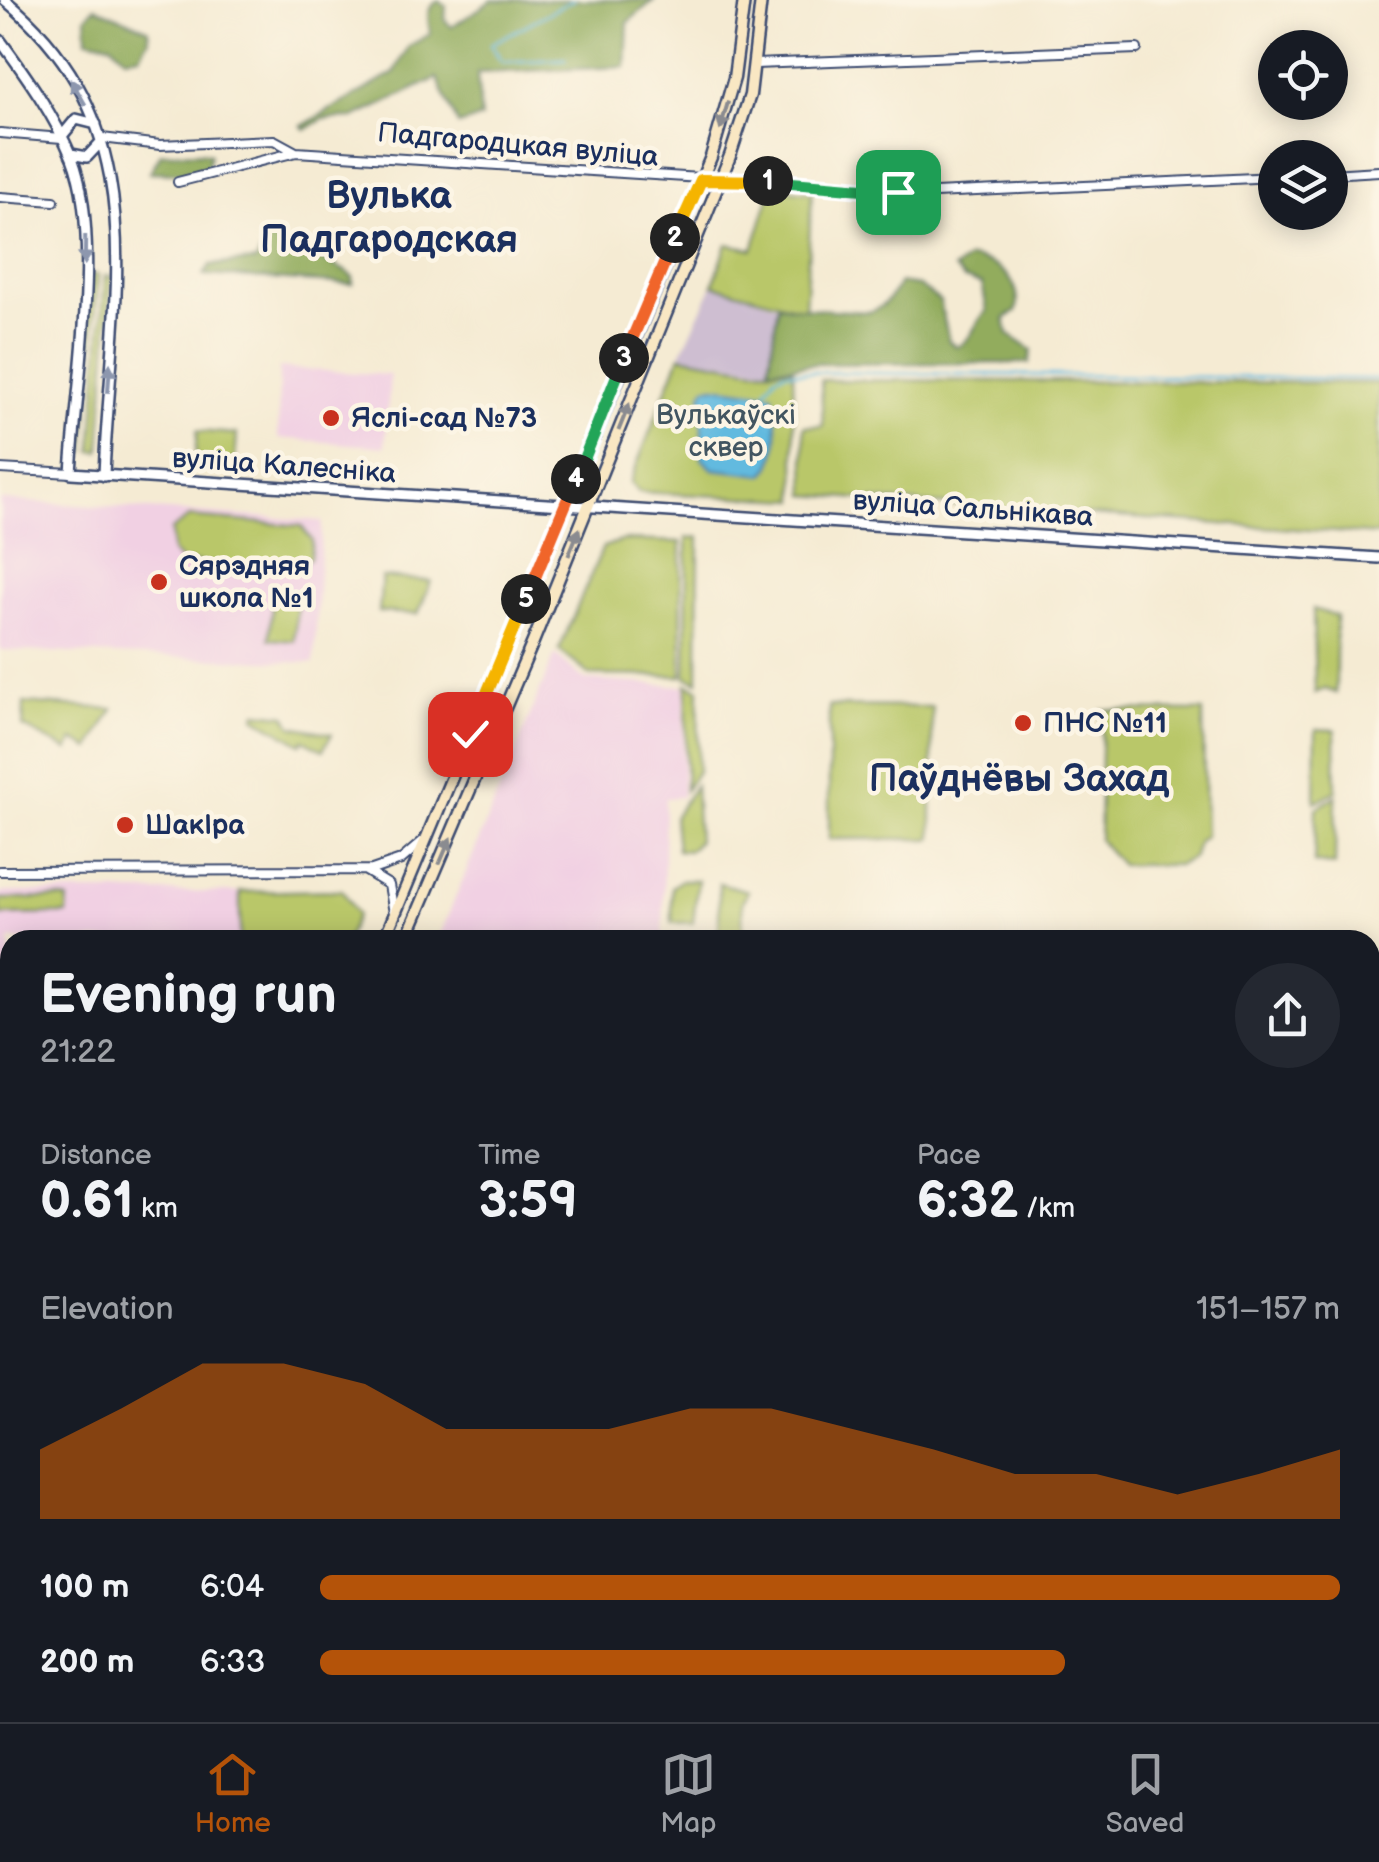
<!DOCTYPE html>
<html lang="en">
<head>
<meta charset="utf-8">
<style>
  body { margin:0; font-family:"Balsamiq Sans",sans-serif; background:#242831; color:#f1f3f6; height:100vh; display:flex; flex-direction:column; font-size:38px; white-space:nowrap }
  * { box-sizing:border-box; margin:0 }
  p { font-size:32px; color:#9ea1a6 }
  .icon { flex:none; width:55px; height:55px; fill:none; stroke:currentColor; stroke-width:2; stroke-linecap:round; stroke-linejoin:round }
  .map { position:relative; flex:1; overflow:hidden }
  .side { position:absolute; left:0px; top:930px; width:1380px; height:792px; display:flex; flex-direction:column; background:#171b24; border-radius:30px 30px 0 0; box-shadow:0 5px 25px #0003 }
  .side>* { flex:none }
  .buttons { position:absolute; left:1258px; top:30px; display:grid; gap:20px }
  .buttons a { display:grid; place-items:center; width:90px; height:90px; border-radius:50%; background:#171b24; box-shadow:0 5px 25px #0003; font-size:50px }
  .pin { position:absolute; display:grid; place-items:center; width:85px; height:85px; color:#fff; margin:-42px; border-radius:20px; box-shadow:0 5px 15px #0006 }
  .km { position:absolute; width:50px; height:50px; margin:-25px; border-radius:50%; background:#222; color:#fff; font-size:28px; line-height:50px; text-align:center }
  .round { display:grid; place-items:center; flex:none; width:105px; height:105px; border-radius:52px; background:#242831 }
  .summary { display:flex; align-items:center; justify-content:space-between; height:170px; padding:0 40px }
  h1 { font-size:55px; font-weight:700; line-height:75px }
  .figures { display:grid; grid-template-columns:repeat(3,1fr); gap:15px; height:170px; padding:10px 40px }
  .figures div { display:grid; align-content:center }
  .figures b { font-size:50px; font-weight:700 }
  .figures small { font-size:28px; font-weight:400 }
  .figures p { font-size:28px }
  .chart { height:280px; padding:20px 40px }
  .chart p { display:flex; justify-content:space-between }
  .chart svg { width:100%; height:180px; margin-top:10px; fill:#b45309; opacity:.7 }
  ul { padding:0 40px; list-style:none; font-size:32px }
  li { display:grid; grid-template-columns:160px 120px 1fr; align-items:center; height:75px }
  li i { height:25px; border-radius:12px; background:#b45309 }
  .dock { display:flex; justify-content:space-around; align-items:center; height:140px; border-top:2px solid #363941; background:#171b24; font-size:28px; color:#9ea1a6 }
  .dock a { display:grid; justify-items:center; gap:5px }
  .dock .on { color:#b45309 }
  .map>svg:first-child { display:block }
</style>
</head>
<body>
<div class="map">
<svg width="1379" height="1722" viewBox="0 0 1379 1722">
  <rect width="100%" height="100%" fill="#fcf5e5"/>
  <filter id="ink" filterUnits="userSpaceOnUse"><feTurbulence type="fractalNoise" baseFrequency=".01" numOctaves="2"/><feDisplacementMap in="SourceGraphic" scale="20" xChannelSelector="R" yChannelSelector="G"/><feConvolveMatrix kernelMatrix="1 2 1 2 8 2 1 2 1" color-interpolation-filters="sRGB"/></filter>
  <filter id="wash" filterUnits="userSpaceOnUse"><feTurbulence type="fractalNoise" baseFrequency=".0048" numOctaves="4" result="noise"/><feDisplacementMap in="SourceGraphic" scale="40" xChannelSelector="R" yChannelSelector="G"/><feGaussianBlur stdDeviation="2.25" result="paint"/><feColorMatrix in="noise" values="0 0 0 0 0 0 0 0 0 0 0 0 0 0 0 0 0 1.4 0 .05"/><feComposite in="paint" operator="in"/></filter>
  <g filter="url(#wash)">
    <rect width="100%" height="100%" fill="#f5ebd3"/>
    <path fill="#f1d0e3" d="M 279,368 L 390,375 L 385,447 L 278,438 Z
      M 0,500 L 322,521 L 314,663 L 0,650 Z
      M 555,654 L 585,680 L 685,686 L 682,797 L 665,798 L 663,940 L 438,940 Z
      M 0,892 L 240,892 L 240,940 L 10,940 L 10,1020 L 0,1020 Z"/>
    <path fill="#cebed1" d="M 713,285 L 778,305 L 769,369 L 680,356 Z"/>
    <path fill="#b9c769" stroke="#6a7b64" stroke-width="2.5" d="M 772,188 L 812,192 L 805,310 L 713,285 L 727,244 L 753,249 Z
      M 90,274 L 98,275 L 85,451 L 78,451 Z
      M 105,276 L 112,276 L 100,451 L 92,451 Z
      M 680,356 L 754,369 L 793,369 L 796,500 L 639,492 L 630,482 Z
      M 821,380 L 1379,383 L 1379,535 L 806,495 L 804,426 L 823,426 Z
      M 197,431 L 237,434 L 235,461 L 195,458 Z
      M 189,517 L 301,526 L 312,540 L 310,558 L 289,570 L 181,561 L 172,552 L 171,530 Z
      M 699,537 L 698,682 L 686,677 L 687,538 Z
      M 624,540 L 681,542 L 682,676 L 590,675 L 559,650 L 603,547 Z
      M 382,577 L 431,581 L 418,614 L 379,612 Z
      M 273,592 L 298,594 L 294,641 L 269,639 Z
      M 1313,609 L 1336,616 L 1336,693 L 1325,689 L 1315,693 Z
      M 687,684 L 699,689 L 698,770 L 685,790 Z
      M 24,703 L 113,709 L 90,749 L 74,740 L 68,750 L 23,727 Z
      M 829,706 L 932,707 L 932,839 L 829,839 Z
      M 1102,710 L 1203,711 L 1205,836 L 1198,841 L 1194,857 L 1178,865 L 1121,865 L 1099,840 Z
      M 257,712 L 286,715 L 292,726 L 332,734 L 323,750 L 304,740 L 301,744 L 255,717 Z
      M 1316,729 L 1335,730 L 1336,791 L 1315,802 Z
      M 695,785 L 698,841 L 688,851 L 677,850 L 674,817 Z
      M 1336,796 L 1335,865 L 1314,863 L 1316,809 Z
      M 681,880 L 698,880 L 693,923 L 672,923 L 672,887 Z
      M 719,883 L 748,891 L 742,902 L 743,940 L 719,940 Z
      M 342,890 L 357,914 L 346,940 L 240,940 L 240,892 Z
      M 60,898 L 68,900 L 67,914 L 1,915 L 0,899 Z
      M 0,1066 L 10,1066 L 10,1712 L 271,1713 L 266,1722 L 0,1722 Z"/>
    <path fill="#92ac5d" stroke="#566e5e" stroke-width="2.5" d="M 492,0 L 654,0 L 628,22 L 626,67 L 477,73 L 481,118 L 458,125 L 437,78 L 354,118 L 323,119 L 305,130 L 302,126 L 394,73 L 409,46 L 430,34 C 429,20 423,10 438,1 L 446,6 L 445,21 L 452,27 Z
      M 95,7 L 148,29 L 149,39 L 140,55 L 125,57 L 112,44 L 87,39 L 86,17 Z
      M 201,152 L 210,154 L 207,167 L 181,173 L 150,172 L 161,153 Z
      M 268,240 C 280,240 344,267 353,277 L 353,284 L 204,275 L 210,265 L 256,261 Z
      M 969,258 C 995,260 1025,281 1016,312 L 1005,318 L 1008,334 L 1032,350 L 1029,363 L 816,364 L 769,369 L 778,305 C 789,307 863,313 872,311 C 885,307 893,293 900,283 L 919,286 L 940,301 L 949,341 L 957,347 C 973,340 974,322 987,311 L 982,284 L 964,279 L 954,269 Z
      M 1370,1099 L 1379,1099 L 1379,1586 L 1370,1579 Z"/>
    <path fill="#62badf" stroke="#3e749e" stroke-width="2.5" d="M 715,386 L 773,394 C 777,417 783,459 763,475 L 713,469 L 702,459 L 702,394 L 706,387 Z
      M 1370,1700 L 1374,1722 L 266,1722 L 271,1712 L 1001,1712 L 1021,1718 L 1040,1712 L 1370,1712 Z"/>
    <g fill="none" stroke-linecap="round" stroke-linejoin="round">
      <path stroke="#62badf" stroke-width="2.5" d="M 566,59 L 502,62 L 491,44 L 573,0
        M 766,390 L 775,376 L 786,372 L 1379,379"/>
    </g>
  </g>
  <g filter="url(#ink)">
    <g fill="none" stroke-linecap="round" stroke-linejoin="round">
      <defs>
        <path id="minor" d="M 755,64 L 1137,49
          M 0,133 L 62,138
          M 102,138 L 160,145 L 274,140 L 296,152 L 935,193 L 1275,177
          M 1330,174 L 1379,171
          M 178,182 L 296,152
          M 0,197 L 54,201
          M 0,469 L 71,473
          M 0,871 L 372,870 L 401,860 L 423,841
          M 366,871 L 389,885 L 394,913
          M 1370,1326 L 1379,1326"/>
        <path id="tertiary" d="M 5,0 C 161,128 110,302 104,476
          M 0,40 C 28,78 54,115 72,158 C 103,237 76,387 71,473 L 1379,558
          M 62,136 L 76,119 L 96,124
          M 71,154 L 87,157 L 102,141"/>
        <path id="secondary" d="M 384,940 L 711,157 L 734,78 L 744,0
          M 406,940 L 533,642 L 730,156 L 750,95 L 761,0"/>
        <path id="trunk" d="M 0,1034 L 10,1041
          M 1370,1046 L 1379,1047
          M 0,1060 L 10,1060
          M 1370,1065 L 1379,1065"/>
      </defs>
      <use href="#minor" stroke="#3c4b70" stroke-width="12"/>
      <use href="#tertiary" stroke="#3c4b70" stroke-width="14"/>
      <use href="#secondary" stroke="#3c4b70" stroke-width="15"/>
      <use href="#trunk" stroke="#3c4b70" stroke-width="16"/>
      <use href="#minor" stroke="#fff" stroke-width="8"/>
      <use href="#tertiary" stroke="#fff" stroke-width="9"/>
      <use href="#secondary" stroke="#f9e7c3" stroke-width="10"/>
      <use href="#trunk" stroke="#efc469" stroke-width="11"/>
    </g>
    <defs><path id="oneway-solid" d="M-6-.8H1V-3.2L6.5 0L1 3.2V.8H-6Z" transform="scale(2.5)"/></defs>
    <g fill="#8d97ae">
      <use href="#oneway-solid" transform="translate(78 92) rotate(-120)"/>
      <use href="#oneway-solid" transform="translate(85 250) rotate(91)"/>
      <use href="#oneway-solid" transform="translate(109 378) rotate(-86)"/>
    </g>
    <g fill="#8a8b90">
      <use href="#oneway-solid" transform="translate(724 116) rotate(106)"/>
      <use href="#oneway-solid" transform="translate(624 417) rotate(-68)"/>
      <use href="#oneway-solid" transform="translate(574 542) rotate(-68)"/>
      <use href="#oneway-solid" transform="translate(445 851) rotate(-67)"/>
    </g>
  </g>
  <g fill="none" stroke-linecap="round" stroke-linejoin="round" filter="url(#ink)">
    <defs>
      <path id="split-1" d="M 768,181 L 898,192"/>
      <path id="split-2" d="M 675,238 L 701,180 L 768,181"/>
      <path id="split-3" d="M 624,358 L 675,238"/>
      <path id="split-4" d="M 576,479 L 624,358"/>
      <path id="split-5" d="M 526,599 L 576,479"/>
      <path id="split-6" d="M 470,734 L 526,599"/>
    </defs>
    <use href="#split-1" stroke="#fff" stroke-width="20"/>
    <use href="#split-2" stroke="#fff" stroke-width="20"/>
    <use href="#split-3" stroke="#fff" stroke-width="20"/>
    <use href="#split-4" stroke="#fff" stroke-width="20"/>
    <use href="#split-5" stroke="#fff" stroke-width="20"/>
    <use href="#split-6" stroke="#fff" stroke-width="20"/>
    <use href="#split-1" stroke="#22a559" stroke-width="12"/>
    <use href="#split-2" stroke="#f5b400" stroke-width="12"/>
    <use href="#split-3" stroke="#f0652b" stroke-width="12"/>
    <use href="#split-4" stroke="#22a559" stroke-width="12"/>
    <use href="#split-5" stroke="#f0652b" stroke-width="12"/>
    <use href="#split-6" stroke="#f5b400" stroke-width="12"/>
  </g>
  <g fill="#c8321e" stroke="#fcf5e5" stroke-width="4">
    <circle cx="331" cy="418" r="10"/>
    <circle cx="159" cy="582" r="10"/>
    <circle cx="1023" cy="723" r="10"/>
    <circle cx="125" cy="825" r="10"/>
  </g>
  <g text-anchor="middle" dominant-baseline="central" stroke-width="9" stroke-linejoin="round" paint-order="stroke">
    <g font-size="28" fill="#1b2f5e" stroke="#fcf5e5">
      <text transform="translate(518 145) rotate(5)">Падгародцкая вуліца</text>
      <text transform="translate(284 466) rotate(4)">вуліца Калесніка</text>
      <text transform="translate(973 509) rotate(4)">вуліца Сальнікава</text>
    </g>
    <g font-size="28" fill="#425561" stroke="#fcf5e5">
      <text x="726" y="415">Вулькаўскі<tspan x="726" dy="32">сквер</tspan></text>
    </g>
    <g font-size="28" font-weight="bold" fill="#1b2f5e" stroke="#fcf5e5" text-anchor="start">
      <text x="351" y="418">Яслі-сад №73</text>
      <text x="179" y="566">Сярэдняя<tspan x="179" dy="32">школа №1</tspan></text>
      <text x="1043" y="723">ПНС №11</text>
      <text x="145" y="825">ШакІра</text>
    </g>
    <g font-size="38" font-weight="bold" fill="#1b2f5e" stroke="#fcf5e5">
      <text x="389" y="196">Вулька<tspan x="389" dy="44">Падгародская</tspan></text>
      <text x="1019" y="779">Паўднёвы Захад</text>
    </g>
  </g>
</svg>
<div class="buttons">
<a><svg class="icon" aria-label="locate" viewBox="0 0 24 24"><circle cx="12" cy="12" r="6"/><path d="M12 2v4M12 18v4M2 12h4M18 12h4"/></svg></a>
<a><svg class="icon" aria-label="layers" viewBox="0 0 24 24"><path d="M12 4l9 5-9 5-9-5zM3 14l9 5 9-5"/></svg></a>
</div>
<div class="pin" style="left:898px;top:192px;background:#1e9e55"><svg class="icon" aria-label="arrive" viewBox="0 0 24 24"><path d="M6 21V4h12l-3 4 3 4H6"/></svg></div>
<div class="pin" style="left:470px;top:734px;background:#d93025"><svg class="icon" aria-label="check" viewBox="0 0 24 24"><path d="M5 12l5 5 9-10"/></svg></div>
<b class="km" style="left:768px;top:181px">1</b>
<b class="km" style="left:675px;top:238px">2</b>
<b class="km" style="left:624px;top:358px">3</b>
<b class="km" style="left:576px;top:479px">4</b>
<b class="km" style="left:526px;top:599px">5</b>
<section class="side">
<div class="summary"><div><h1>Evening run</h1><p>21:22</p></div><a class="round"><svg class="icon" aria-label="share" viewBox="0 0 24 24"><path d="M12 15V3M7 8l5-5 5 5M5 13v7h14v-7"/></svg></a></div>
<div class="figures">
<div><p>Distance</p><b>0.61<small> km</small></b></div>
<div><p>Time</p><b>3:59</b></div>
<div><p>Pace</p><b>6:32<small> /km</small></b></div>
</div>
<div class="chart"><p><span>Elevation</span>151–157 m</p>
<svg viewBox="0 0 160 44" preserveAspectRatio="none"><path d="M0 44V27L10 17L20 6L30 6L40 11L50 22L60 22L70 22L80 17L90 17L100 22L110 27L120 33L130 33L140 38L150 33L160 27V44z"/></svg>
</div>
<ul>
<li><b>100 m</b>6:04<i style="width:100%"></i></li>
<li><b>200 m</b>6:33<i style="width:73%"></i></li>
</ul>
</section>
</div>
<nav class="dock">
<a class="on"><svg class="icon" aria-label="home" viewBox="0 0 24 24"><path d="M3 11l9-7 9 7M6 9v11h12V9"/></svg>Home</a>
<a><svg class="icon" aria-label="map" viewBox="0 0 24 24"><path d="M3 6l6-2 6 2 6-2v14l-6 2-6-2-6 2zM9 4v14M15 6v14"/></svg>Map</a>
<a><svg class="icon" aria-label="saved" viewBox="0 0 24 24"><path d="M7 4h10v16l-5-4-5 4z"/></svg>Saved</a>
</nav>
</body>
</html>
